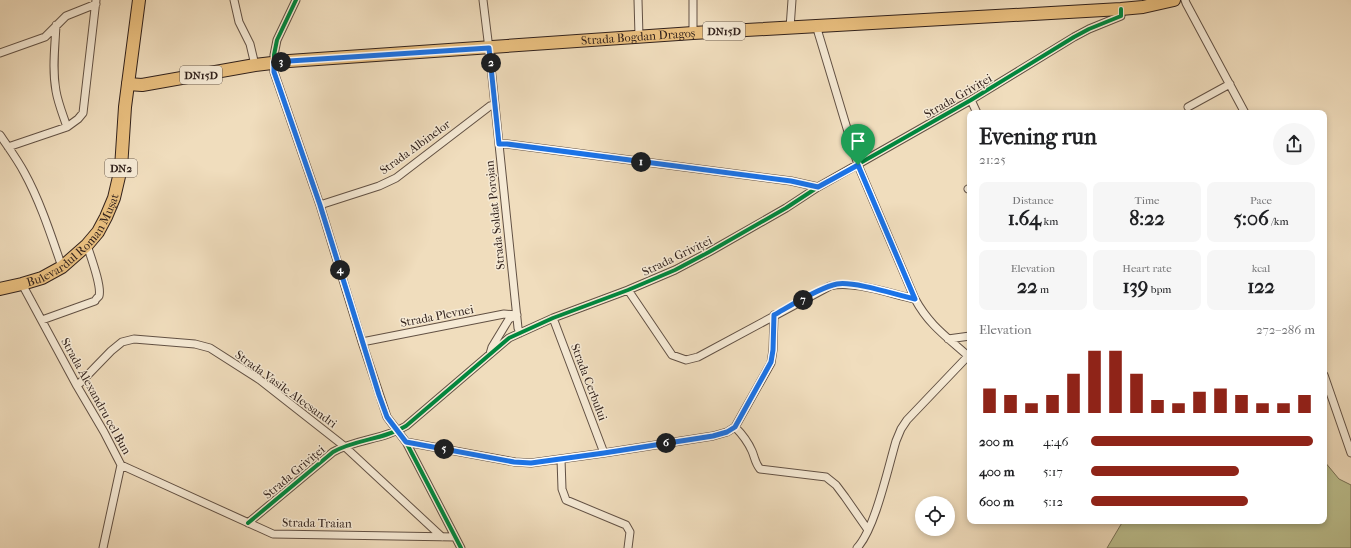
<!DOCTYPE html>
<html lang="en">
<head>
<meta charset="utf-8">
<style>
  body { margin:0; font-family:"IM FELL French Canon",serif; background:#f6f6f6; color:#202124; height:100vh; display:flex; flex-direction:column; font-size:15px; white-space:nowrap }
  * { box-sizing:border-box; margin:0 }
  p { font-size:13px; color:#757577 }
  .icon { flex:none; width:22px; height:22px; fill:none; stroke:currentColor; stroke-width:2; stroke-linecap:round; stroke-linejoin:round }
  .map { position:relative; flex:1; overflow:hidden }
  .side { position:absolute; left:967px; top:110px; width:360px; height:414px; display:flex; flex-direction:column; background:#fff; border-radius:8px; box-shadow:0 2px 6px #0003 }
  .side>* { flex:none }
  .tools { position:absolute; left:915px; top:496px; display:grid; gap:8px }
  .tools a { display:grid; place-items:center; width:40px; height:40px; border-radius:50%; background:#fff; box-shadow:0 2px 6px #0003; font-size:20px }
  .pin { position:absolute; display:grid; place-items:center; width:34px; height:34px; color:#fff; margin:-41px -17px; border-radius:50% 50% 50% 0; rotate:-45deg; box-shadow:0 0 4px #0007 }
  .pin .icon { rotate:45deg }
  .km { position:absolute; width:20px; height:20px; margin:-10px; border-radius:50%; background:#222; color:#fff; font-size:11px; line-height:20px; text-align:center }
  .round { display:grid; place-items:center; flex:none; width:42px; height:42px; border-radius:21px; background:#f6f6f6 }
  .head { display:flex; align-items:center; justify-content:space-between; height:68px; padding:0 12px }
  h1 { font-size:22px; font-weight:700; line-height:30px }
  .stats { display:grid; grid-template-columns:repeat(3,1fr); gap:6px; height:68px; padding:4px 12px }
  .stats div { display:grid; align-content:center; border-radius:8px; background:#f6f6f6; text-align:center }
  .stats b { font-size:20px; font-weight:700 }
  .stats small { font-size:11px; font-weight:400 }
  .stats p { font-size:11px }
  .chart { height:112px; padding:8px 12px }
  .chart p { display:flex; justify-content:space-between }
  .chart svg { width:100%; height:72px; margin-top:4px; stroke:#8f2418; stroke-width:6 }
  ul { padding:0 12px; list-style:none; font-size:13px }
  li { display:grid; grid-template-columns:64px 48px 1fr; align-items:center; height:30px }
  li i { height:10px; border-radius:5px; background:#8f2418 }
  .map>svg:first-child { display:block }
</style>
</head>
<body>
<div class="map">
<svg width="1351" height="548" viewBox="0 0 1351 548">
  <rect width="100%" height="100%" fill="#f0ddbd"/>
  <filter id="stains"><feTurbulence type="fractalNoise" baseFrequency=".005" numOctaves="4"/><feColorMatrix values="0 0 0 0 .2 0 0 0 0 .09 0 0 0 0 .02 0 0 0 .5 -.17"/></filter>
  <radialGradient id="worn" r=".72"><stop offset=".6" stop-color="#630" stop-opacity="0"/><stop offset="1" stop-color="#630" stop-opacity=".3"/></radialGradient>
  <path fill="#bcc08f" stroke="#777156" d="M 1324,461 L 1339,479 L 1351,485 L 1351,548 L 1107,548 L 1123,521 L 1324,521 Z"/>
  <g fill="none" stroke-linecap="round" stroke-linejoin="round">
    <defs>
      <path id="minor" d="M 234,0 L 239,22 L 250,44 L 255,65
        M 296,0 L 277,40 L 274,55 L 274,72 L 320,205 L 362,342 L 387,417 L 406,442 L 461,548
        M 483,0 L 490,57 L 518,328 L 520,333
        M 638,0 L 639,36
        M 693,0 L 693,33
        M 1185,0 L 1186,3 L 1245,113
        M 56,25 C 55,47 52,69 56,91 C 58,103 63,115 67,127
        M 818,27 L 818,32 L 858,165 L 915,299 C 929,325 947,337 968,356
        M 790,28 L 792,0
        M 0,53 L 45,37 L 66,16 L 96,4
        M 971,100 L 977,113
        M 1188,107 L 1230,84
        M 0,135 C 8,147 17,159 24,172 C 40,201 51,235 62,267
        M 499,144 L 507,144 L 791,181 L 818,187
        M 8,147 L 67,127 L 78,119 L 83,113 L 96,0
        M 968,189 L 970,188
        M 320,205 L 379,186 L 396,178 L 490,106 L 495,105
        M 22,284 L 77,386 L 104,432 L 121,465 L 103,548
        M 628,290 L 672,355 L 686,360 L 698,357 L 830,286 C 853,280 891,294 915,299
        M 553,318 L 604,453
        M 42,320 L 95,301 C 95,300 98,297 99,296 C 102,286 90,255 87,245
        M 948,339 L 970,336
        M 362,342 L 504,314 L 517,315
        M 490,354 L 492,347 L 509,319 L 517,315
        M 1324,375 L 1351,453
        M 77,386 L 111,351 L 122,342 L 134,339 L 195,344 L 210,348 L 260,380 L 344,446 L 442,537
        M 735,427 C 742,434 748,442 752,451 C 755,458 755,463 760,469 L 826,477 L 836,485 L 845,497 L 868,530
        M 406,442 L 515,462 L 531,463 L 604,453 L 713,436 L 727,432 L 735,427 L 771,363 L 773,350 L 774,315
        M 561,459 L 562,489 L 566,500 L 626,525 L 630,532 L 628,548
        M 121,465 L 273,534 L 455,537
        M 248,523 L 333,452 C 356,439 383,440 406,426 L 509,338 L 553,318 L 628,290 L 675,270 L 709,252 L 786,208 L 818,187 L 971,100 L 1074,37 L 1089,29 L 1121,16 L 1121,9
        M 857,548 C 875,529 888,468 896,441 L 901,429 L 907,420 L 970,354"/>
      <g id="primary">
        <path id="s1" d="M 128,84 L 142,85 L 255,65 L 289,61 L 693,33 L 1121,9 L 1143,7 L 1174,0"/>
        <path id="s2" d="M 0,289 L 22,284 L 42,278 L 62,267 L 87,245 L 98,232 L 106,217 L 114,198 L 121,168 L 125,107 L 139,0"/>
      </g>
    </defs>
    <use href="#minor" stroke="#625144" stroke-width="9"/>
    <use href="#primary" stroke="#32221c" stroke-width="14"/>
    <use href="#minor" stroke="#f5e9d4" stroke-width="7"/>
    <use href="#primary" stroke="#e8be7e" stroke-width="12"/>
    <defs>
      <path id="cycleway" d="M 296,0 L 277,40 L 274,55 L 274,72 L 320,205 L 362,342 L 387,417 L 406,442 L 461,548
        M 248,523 L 333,452 C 356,439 383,440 406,426 L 509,338 L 553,318 L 628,290 L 675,270 L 709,252 L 786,208 L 818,187 L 971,100 L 1074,37 L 1089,29 L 1121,16 L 1121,9"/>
    </defs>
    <use href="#cycleway" stroke="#f5e9d4" stroke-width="6"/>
    <use href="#cycleway" stroke="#00873e" stroke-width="4"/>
  </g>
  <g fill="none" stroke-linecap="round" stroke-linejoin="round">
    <defs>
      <path id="route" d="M 489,48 L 499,144 L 507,144 L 791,181 L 818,187 L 858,165 L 915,299 C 897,295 854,281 837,284 C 820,287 790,306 774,315 L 773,350 L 771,362 L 735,427 L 727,432 L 713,436 L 604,453 L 531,463 L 514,462 L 406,442 L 387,417 L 379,395 L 320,205 L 274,72 L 274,62 Z"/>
    </defs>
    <use href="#route" stroke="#fff" stroke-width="8"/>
    <use href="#route" stroke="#1a73e8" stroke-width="5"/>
  </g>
  <g text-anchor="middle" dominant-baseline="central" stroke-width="3" stroke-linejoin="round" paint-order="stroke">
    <g fill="#f5e9d4" stroke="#6c5e53" stroke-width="1">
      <rect x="703" y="22" width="42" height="18" rx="3"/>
      <rect x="180" y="66" width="42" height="18" rx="3"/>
      <rect x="105" y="159" width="32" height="18" rx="3"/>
    </g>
    <g font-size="11" font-weight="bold" fill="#32221c">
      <text x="724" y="31">DN15D</text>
      <text x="201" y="75">DN15D</text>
      <text x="121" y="168">DN2</text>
    </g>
    <g font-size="12" fill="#32221c" stroke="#f5e9d4">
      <text stroke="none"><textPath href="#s1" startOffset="513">Strada Bogdan Dragoș</textPath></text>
      <text transform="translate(958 96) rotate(-30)">Strada Griviței</text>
      <text transform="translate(415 147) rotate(-36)">Strada Albinelor</text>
      <text transform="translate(495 215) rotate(-96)">Strada Soldat Porojan</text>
      <text stroke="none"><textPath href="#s2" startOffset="93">Bulevardul Roman Mușat</textPath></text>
      <text transform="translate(677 256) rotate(-26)">Strada Griviței</text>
      <text transform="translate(437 316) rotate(-11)">Strada Plevnei</text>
      <text transform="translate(589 382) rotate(69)">Strada Cerbului</text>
      <text transform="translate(286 389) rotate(36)">Strada Vasile Alecsandri</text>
      <text transform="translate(96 396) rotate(61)">Strada Alexandru cel Bun</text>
      <text transform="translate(294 472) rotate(-40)">Strada Griviței</text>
      <text transform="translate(317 523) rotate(1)">Strada Traian</text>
    </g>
  </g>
  <rect width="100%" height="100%" filter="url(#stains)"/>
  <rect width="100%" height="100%" fill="url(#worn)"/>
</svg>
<div class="tools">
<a><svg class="icon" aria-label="locate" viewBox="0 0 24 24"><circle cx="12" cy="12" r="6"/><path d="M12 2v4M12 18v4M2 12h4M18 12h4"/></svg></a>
</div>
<div class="pin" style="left:858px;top:165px;background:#1e9e55"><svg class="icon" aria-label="arrive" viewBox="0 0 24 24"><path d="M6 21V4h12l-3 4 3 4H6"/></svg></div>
<b class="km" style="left:641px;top:162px">1</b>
<b class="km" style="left:491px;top:63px">2</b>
<b class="km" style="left:281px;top:62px">3</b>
<b class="km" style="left:340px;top:270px">4</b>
<b class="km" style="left:444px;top:449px">5</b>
<b class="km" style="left:666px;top:443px">6</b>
<b class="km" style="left:803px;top:300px">7</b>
<section class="side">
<div class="head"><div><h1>Evening run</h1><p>21:25</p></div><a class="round"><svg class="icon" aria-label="share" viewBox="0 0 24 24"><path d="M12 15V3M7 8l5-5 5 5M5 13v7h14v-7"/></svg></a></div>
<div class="stats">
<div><p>Distance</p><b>1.64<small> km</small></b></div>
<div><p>Time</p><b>8:22</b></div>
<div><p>Pace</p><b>5:06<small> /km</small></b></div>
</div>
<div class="stats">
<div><p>Elevation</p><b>22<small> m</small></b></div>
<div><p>Heart rate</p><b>139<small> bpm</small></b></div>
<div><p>kcal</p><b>122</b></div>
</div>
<div class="chart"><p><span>Elevation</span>272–286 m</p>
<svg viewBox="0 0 160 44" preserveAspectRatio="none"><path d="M5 44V29M15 44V33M25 44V38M35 44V33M45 44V20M55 44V6M65 44V6M75 44V20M85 44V36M95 44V38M105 44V31M115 44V29M125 44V33M135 44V38M145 44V38M155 44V33"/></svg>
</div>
<ul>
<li><b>200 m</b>4:46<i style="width:99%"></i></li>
<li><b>400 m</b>5:17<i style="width:66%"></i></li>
<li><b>600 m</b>5:12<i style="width:70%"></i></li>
</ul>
</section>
</div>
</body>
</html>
